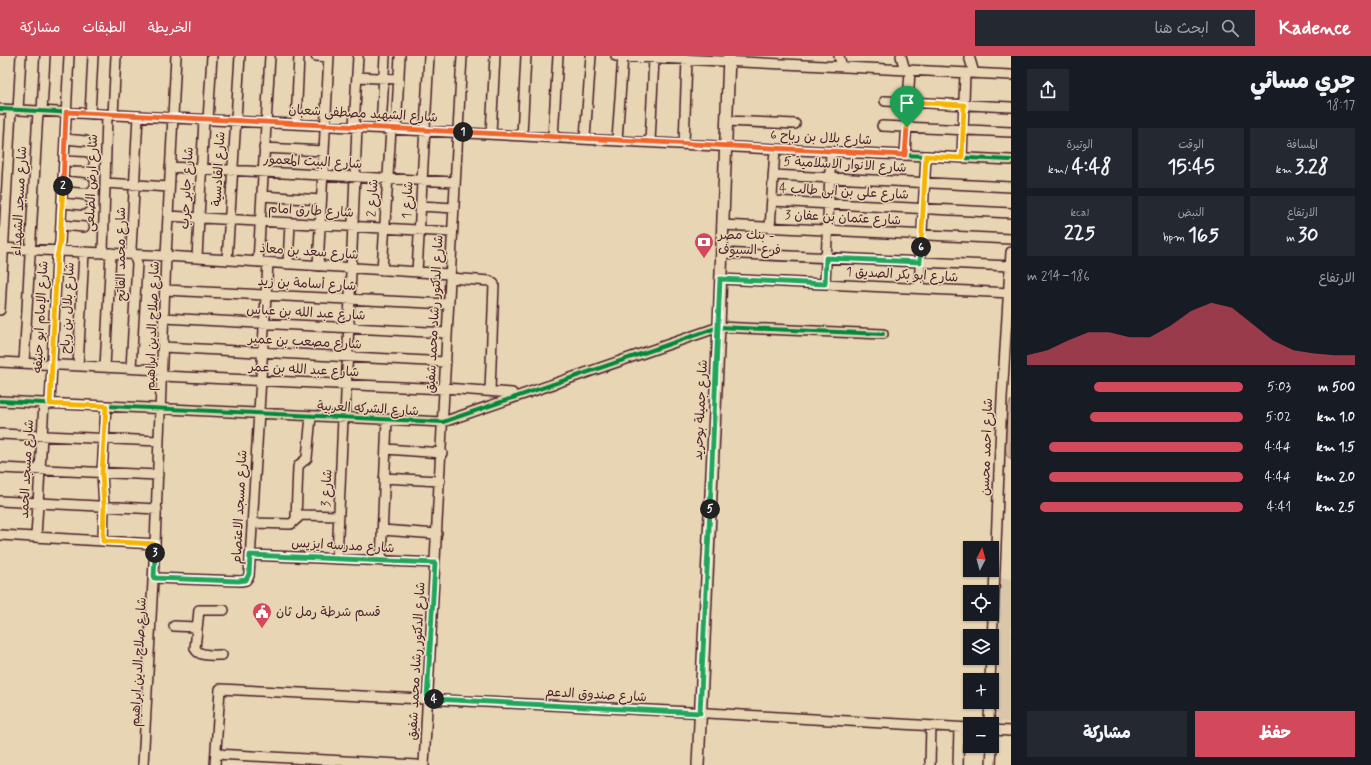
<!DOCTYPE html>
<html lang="ar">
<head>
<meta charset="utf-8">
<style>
  body { margin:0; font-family:Mynerve,"Playpen Sans Arabic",sans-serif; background:#242831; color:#f1f3f6; direction:rtl; height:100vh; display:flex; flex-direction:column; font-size:15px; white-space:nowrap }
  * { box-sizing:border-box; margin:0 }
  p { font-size:13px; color:#9ea1a6 }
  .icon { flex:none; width:22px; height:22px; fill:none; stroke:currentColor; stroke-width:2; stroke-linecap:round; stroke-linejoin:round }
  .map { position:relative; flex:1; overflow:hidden; direction:ltr }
  .details { display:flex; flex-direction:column; background:#171b24; width:360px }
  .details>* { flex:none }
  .needle { width:26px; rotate:6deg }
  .buttons { position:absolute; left:963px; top:485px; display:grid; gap:8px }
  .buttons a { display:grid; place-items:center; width:36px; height:36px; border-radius:0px; background:#171b24; box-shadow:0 1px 3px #0004; font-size:20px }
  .pin { position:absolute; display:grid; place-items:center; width:34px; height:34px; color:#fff; margin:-41px -17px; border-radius:50% 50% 50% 0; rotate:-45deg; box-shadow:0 0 4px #0007 }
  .pin .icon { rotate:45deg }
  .km { position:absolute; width:20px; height:20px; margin:-10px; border-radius:50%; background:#222; color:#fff; font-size:11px; line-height:20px; text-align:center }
  .round { display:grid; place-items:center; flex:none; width:42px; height:42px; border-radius:0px; background:#242831 }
  .head { display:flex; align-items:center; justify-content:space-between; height:68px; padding:0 16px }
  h1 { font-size:22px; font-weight:800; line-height:30px }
  .figures { display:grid; grid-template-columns:repeat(3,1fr); gap:6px; height:68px; padding:4px 16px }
  .figures div { display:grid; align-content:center; border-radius:0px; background:#242831; text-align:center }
  .figures b { font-size:20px; font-weight:800 }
  .figures small { font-size:11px; font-weight:400 }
  .figures p { font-size:11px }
  .chart { height:112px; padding:8px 16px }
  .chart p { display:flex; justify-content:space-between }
  .chart svg { width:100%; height:72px; margin-top:4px; fill:#d1495b; opacity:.7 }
  .cta { display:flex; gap:8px; margin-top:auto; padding:8px 16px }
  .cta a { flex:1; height:46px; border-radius:0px; background:#d1495b; color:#fff; font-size:16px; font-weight:800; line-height:46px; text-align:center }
  .cta a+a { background:#242831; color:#f1f3f6 }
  ul { padding:0 16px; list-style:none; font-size:13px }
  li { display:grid; grid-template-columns:64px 48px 1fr; align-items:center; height:30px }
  li i { height:10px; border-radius:5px; background:#d1495b }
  header { display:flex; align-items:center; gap:24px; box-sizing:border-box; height:56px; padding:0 20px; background:#d1495b; color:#fff }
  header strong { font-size:19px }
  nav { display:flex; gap:22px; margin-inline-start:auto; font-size:14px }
  .search { width:280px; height:36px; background:#242831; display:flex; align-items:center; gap:10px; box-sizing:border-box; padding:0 14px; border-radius:0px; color:#9ea1a6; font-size:15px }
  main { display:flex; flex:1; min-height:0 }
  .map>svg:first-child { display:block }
</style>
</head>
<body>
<header>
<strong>Kadence</strong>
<div class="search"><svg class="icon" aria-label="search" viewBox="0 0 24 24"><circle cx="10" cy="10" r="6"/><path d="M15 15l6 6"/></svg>ابحث هنا</div>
<nav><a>الخريطة</a><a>الطبقات</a><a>مشاركة</a></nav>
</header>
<main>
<section class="details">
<div class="head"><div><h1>جري مسائي</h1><p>18:17</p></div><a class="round"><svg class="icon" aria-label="share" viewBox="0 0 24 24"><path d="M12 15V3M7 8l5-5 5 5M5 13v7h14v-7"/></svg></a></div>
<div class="figures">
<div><p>المسافة</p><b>3.28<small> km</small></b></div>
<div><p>الوقت</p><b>15:45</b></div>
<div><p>الوتيرة</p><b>4:48<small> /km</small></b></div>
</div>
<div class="figures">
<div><p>الارتفاع</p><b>30<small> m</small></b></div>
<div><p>النبض</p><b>165<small> bpm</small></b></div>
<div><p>kcal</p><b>225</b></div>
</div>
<div class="chart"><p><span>الارتفاع</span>186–214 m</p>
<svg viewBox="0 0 160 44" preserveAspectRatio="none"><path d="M0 44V38L10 35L20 29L30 24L40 24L50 27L60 27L70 20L80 11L90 6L100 9L110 19L120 29L130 35L140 37L150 38L160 38V44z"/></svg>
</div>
<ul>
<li><b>500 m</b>5:03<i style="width:69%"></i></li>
<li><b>1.0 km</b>5:02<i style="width:71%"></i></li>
<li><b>1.5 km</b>4:44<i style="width:90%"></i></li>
<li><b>2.0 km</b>4:44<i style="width:90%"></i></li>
<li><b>2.5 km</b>4:41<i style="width:94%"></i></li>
</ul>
<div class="cta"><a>حفظ</a><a>مشاركة</a></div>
</section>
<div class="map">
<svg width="1011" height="709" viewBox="0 0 1011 709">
  <rect width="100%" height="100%" fill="#e7d5b3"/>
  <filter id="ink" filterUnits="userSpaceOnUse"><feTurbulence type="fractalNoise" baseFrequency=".025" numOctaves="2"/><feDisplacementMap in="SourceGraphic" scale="8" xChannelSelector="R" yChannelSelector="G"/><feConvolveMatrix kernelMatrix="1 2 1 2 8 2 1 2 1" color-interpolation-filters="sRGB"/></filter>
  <g filter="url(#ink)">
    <path fill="#dac6a8" d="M 1000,522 L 1011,523 L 1011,666 L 996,665 Z"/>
    <path fill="#ceb79d" stroke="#8c6b64" d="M 1011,344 L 1011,403 L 1006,399 L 1004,376 L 1005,357 Z"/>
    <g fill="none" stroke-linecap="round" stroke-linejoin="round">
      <defs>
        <path id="minor" d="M 316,0 L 329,1
          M 616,0 L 1011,19
          M 839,0 L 842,11
          M 901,0 L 905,14
          M 969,0 L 974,17
          M 357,21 L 399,23
          M 885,45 L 1011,51
          M 0,53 L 775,93 L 1011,104
          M 18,54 L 21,0
          M 42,55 L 45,0
          M 90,58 L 93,0
          M 113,59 L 116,0
          M 208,64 L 212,0
          M 726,65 L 795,68
          M 296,68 L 299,0
          M 882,70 L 1011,76
          M 354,71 L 358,0
          M 381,72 L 385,0
          M 396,73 L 400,0
          M 491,78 L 495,0
          M 522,79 L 526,0
          M 553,81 L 558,0
          M 585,82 L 591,0
          M 65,83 L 86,85
          M 617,84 L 623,0
          M 650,86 L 654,2
          M 684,88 L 687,3
          M 264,92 L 324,95
          M 905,99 L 910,14
          M 962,101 L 965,17
          M 64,105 L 84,106
          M 170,111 L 455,126
          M 773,119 L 1011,131
          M 63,125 L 85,127
          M 105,127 L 169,131
          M 262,140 L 321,144
          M 772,145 L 1011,157
          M 62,147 L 82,149
          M 421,150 L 454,152
          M 168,160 L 452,176
          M 61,169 L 84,171
          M 722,169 L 1011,183
          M 770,172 L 775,93
          M 0,192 L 166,200 L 450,218
          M 103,197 L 107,59
          M 721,197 L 1010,210
          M 197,202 L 204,63
          M 227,204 L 240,0
          M 258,206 L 270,0
          M 288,208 L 290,167
          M 318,210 L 329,0
          M 382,214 L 391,73
          M 417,216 L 429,0
          M 450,222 L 490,225 L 494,228 L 490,335
          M 720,223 L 1011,237
          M 825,228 L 831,96
          M 919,232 L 926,100
          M 165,234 L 449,248
          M 0,254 L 11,54
          M 164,262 L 447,277
          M 163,291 L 446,306
          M 0,306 L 162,314
          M 24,307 L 38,55
          M 78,310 L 84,196
          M 105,311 L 111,197
          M 131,312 L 137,207 L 131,193 L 138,60
          M 162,320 L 445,333
          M 445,332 L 512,337
          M 0,345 L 443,366 L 719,271 L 883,278
          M 50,348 L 57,201 L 60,186 L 69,0
          M 345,362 L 357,71
          M 0,378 L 159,385
          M 386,393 L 442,397
          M 0,412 L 158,419
          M 384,422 L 440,425
          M 0,445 L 157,453
          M 296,462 L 298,411 C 300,406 304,406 307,402 L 311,360
          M 252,467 L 291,468 L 301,459 L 339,460
          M 382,474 L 437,478
          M 0,479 L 155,488
          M 36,481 L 44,347
          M 103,485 L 104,450 L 102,417 L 106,350
          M 250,499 L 435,507
          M 337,503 L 343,362
          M 381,505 L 387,364
          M 154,522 L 241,525 L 246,524 L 249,520 L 268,207
          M 174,570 L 196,571
          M 992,587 L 1002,342 L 1011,196
          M 222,599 C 213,599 198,601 195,592 L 199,554 L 224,554
          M 990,624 L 991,602
          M 990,646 L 989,661 L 991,668
          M 992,674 L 1011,675
          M 216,698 L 417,709
          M 143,709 L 155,488 L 166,200 L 176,0
          M 215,709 L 220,633 L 690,656 L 970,672
          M 424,709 L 462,0
          M 930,709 L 931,670
          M 958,709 L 959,672
          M 991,709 L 992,690"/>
        <path id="major" d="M 698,709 L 719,271 L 729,0"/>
      </defs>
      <use href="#minor" stroke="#4a1f2b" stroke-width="12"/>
      <use href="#major" stroke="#4a1f2b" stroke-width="14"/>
      <use href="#minor" stroke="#e7d5b3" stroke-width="9"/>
      <use href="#major" stroke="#e7d5b3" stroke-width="11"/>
      <defs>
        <path id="cycleway" d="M 0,53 L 775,93 L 1011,104
          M 0,345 L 443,366 L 719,271 L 883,278"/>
      </defs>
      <use href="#cycleway" stroke="#e7d5b3" stroke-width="6"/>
      <use href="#cycleway" stroke="#00873e" stroke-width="4"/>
    </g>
  </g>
  <g fill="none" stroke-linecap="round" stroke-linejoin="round" filter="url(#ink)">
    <defs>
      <path id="split-1" d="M 463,76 L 905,99 L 907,71"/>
      <path id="split-2" d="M 63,130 L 66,56 L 463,76"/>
      <path id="split-3" d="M 63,130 L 60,186 L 57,201 L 50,348 L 106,350 L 102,417 L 104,450 L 103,485 L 155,488 L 155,497"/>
      <path id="split-4" d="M 155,497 L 154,522 L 238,525 L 246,524 L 249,518 L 250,499 L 435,507 L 427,643 L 434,643"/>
      <path id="split-5" d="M 434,643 L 700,657 L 710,453"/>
      <path id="split-6" d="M 710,453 L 720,223 L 825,228 L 826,202 L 920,206 L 921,191"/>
      <path id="split-7" d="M 907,71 L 908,46 L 964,49 L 962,102 L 926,100 L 921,191"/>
    </defs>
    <use href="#split-1" stroke="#fff" stroke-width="8"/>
    <use href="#split-2" stroke="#fff" stroke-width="8"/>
    <use href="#split-3" stroke="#fff" stroke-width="8"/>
    <use href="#split-4" stroke="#fff" stroke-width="8"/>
    <use href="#split-5" stroke="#fff" stroke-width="8"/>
    <use href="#split-6" stroke="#fff" stroke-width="8"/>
    <use href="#split-7" stroke="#fff" stroke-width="8"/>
    <use href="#split-1" stroke="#f0652b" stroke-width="5"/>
    <use href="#split-2" stroke="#f0652b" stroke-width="5"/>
    <use href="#split-3" stroke="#f5b400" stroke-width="5"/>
    <use href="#split-4" stroke="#22a559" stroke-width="5"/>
    <use href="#split-5" stroke="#22a559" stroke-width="5"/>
    <use href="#split-6" stroke="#22a559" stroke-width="5"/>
    <use href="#split-7" stroke="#f5b400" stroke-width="5"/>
  </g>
  <defs>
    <symbol id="bank-pin" viewBox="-11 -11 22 30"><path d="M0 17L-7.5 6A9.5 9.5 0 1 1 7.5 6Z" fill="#d1495b" stroke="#e7d5b3"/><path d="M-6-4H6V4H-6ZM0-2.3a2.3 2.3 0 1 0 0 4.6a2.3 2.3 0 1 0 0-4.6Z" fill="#fff"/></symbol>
    <symbol id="civic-pin" viewBox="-11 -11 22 30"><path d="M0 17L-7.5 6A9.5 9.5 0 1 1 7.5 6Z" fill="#d1495b" stroke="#e7d5b3"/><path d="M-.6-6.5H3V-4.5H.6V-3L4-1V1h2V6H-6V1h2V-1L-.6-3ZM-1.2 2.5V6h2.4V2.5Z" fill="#fff"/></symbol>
  </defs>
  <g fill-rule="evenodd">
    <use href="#bank-pin" x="693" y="175" width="22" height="30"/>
    <use href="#civic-pin" x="251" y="545" width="22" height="30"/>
  </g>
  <g text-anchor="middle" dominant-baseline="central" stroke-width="3" stroke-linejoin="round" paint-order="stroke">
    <g font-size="13" fill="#4a1f2b" stroke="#e7d5b3">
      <text transform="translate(363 58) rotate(3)">شارع الشهيد مصطفى شعبان</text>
      <text transform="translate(821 82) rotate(3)">شارع بلال بن رباح 6</text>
      <text transform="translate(313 106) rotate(3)">شارع البيت المعمور</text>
      <text transform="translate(845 109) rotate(3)">شارع الانوار الاسلامية 5</text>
      <text transform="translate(219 113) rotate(-87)">شارع القادسية</text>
      <text transform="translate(92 127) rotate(-88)">شارع ارض الضلعى</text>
      <text transform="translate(187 132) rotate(-87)">شارع جابر حرب</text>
      <text transform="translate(844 136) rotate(3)">شارع على بن ابى طالب 4</text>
      <text transform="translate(373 142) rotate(-87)">شارع 2</text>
      <text transform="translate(408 144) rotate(-87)">شارع 1</text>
      <text transform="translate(20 145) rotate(-87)">شارع مسجد الشهداء</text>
      <text transform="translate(311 155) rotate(3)">شارع طارق امام</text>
      <text transform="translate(843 162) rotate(3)">شارع عثمان بن عفان 3</text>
      <text transform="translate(309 196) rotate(4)">شارع سعد بن معاذ</text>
      <text transform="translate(121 198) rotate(-90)">شارع محمد الفاتح</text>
      <text transform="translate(902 219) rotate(3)">شارع ابو بكر الصديق 1</text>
      <text transform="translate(307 228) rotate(3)">شارع أسامة بن زيد</text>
      <text transform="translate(68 252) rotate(-87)">شارع بلال بن رباح</text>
      <text transform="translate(306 257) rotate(3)">شارع عبد الله بن عباس</text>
      <text transform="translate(435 258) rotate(-87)">شارع الدكتور رشاد محمد شفيق</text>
      <text transform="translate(41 261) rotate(-87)">شارع الإمام ابو حنيفه</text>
      <text transform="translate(153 270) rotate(-88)">شارع صلاح الدين ابراهيم</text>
      <text transform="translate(305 286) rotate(3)">شارع مصعب بن عمير</text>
      <text transform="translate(304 314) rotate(3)">شارع عبد الله بن عمر</text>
      <text transform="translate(368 353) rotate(3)">شارع الشركه العربية</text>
      <text transform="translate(701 354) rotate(-87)">شارع جميلة بوحريد</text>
      <text transform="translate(987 391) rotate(-88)">شارع احمد محسن</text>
      <text transform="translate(27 413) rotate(-87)">شارع مسجد الحمد</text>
      <text transform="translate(327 432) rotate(-87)">شارع 3</text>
      <text transform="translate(240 451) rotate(-87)">شارع مسجد الاعتصام</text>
      <text transform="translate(343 490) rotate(3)">شارع مدرسه ايزيس</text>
      <text transform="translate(417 605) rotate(-87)">شارع الدكتور رشاد محمد شفيق</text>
      <text transform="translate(139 606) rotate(-87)">شارع صلاح الدين ابراهيم</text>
      <text transform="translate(596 639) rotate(3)">شارع صندوق الدعم</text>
    </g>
    <g font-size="13" fill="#4a1f2b" stroke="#e7d5b3" text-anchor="start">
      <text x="718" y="179">بنك مصر -<tspan x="718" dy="15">فرع السيوف</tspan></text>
      <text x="276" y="556">قسم شرطة رمل ثان</text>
    </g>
  </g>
</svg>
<div class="buttons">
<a><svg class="needle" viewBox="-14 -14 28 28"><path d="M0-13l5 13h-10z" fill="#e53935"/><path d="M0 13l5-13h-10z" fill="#9ea1a6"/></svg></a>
<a><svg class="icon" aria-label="locate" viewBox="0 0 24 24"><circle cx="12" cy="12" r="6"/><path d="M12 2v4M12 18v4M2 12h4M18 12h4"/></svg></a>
<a><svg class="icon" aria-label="layers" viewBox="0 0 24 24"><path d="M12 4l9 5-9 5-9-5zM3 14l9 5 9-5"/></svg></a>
<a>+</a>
<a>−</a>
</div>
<div class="pin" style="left:907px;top:71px;background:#1e9e55"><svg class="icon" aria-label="arrive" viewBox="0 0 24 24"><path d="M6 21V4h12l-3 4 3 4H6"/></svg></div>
<b class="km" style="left:463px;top:76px">1</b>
<b class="km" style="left:63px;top:130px">2</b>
<b class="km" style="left:155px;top:497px">3</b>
<b class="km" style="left:434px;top:643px">4</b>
<b class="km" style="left:710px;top:453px">5</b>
<b class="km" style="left:921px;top:191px">6</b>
</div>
</main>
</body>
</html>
